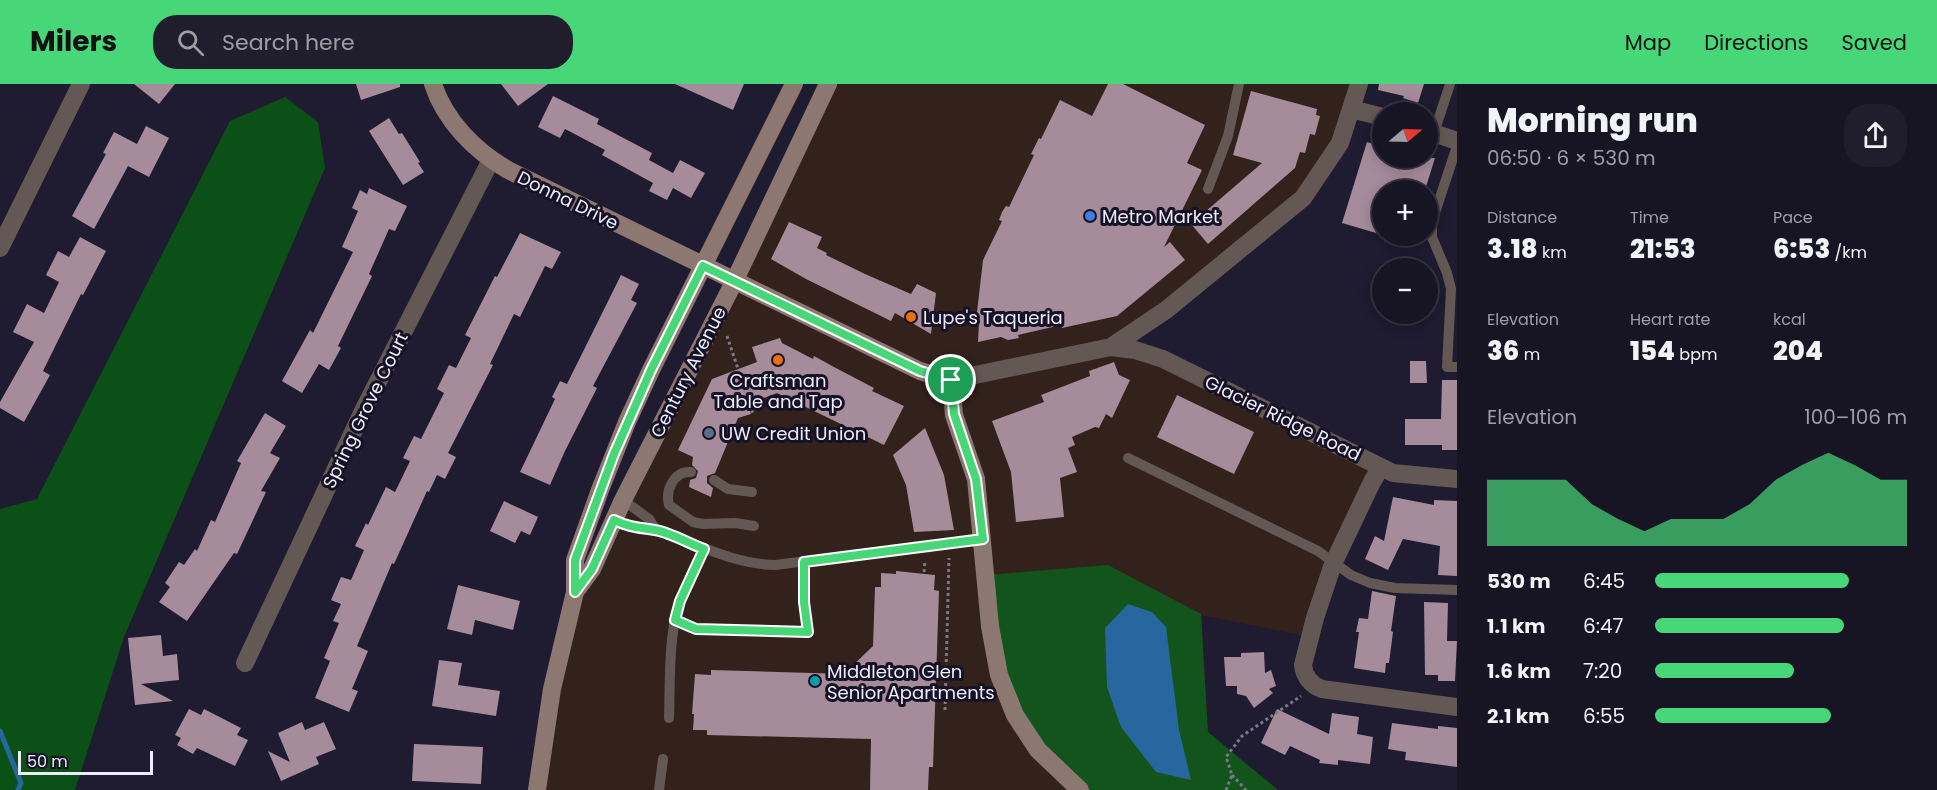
<!DOCTYPE html>
<html lang="en">
<head>
<meta charset="utf-8">
<style>
  body { margin:0; font-family:Poppins,sans-serif; background:#201d2c; color:#f1f3f6; height:100vh; display:flex; flex-direction:column; font-size:22px; white-space:nowrap }
  * { box-sizing:border-box; margin:0 }
  p { font-size:20px; color:#9e9ea6 }
  .icon { flex:none; width:33px; height:33px; fill:none; stroke:currentColor; stroke-width:2; stroke-linecap:round; stroke-linejoin:round }
  .map { position:relative; flex:1; overflow:hidden }
  .panel { display:flex; flex-direction:column; background:#171424; width:480px }
  .panel>* { flex:none }
  .needle { width:39px; rotate:71deg }
  .tools { position:absolute; left:1372px; top:18px; display:grid; gap:12px }
  .tools a { display:grid; place-items:center; width:66px; height:66px; border-radius:50%; background:#171424; box-shadow:0 3px 15px #0003,0 0 0 2px #363341; font-size:30px }
  .scale { position:absolute; left:18px; bottom:15px; width:135px; box-sizing:border-box; padding-left:6px; border:3px solid #eeebfa; border-top:0; font-size:16px; line-height:21px; white-space:nowrap; color:#eeebfa; -webkit-text-stroke:4px #161226; paint-order:stroke }
  .pin { position:absolute; display:grid; place-items:center; width:51px; height:51px; color:#fff; margin:-26px; border:3px solid #fff; border-radius:50%; box-shadow:0 2px 6px #0007 }
  .round { display:grid; place-items:center; flex:none; width:63px; height:63px; border-radius:24px; background:#201d2c }
  .headline { display:flex; align-items:center; justify-content:space-between; height:102px; padding:0 30px }
  h1 { font-size:33px; font-weight:800; line-height:45px }
  .metrics { display:grid; grid-template-columns:repeat(3,1fr); gap:9px; height:102px; padding:6px 30px }
  .metrics div { display:grid; align-content:center }
  .metrics b { font-size:26px; font-weight:800 }
  .metrics small { font-size:16px; font-weight:400 }
  .metrics p { font-size:16px }
  .chart { height:168px; padding:12px 30px }
  .chart p { display:flex; justify-content:space-between }
  .chart svg { width:100%; height:108px; margin-top:6px; fill:#47d779; opacity:.7 }
  ul { padding:0 30px; list-style:none; font-size:20px }
  li { display:grid; grid-template-columns:96px 72px 1fr; align-items:center; height:45px }
  li i { height:15px; border-radius:8px; background:#47d779 }
  header { display:flex; align-items:center; gap:36px; box-sizing:border-box; height:84px; padding:0 30px; background:#47d779; color:#111 }
  header strong { font-size:28px }
  nav { display:flex; gap:33px; margin-inline-start:auto; font-size:21px }
  .search { width:420px; height:54px; background:#201d2c; display:flex; align-items:center; gap:15px; box-sizing:border-box; padding:0 21px; border-radius:24px; color:#9e9ea6; font-size:22px }
  main { display:flex; flex:1; min-height:0 }
  .map>svg:first-child { display:block }
</style>
</head>
<body>
<header>
<strong>Milers</strong>
<div class="search"><svg class="icon" aria-label="search" viewBox="0 0 24 24"><circle cx="10" cy="10" r="6"/><path d="M15 15l6 6"/></svg>Search here</div>
<nav><a>Map</a><a>Directions</a><a>Saved</a></nav>
</header>
<main>
<div class="map">
<svg width="1457" height="706" viewBox="0 0 1457 706">
  <rect width="100%" height="100%" fill="#1f1b30"/>
  <path fill="#33211b" d="M 828,0 L 1359,0 L 1318,95 L 1134,249 L 1135,266 L 1381,383 L 1310,553 L 1201,531 L 1208,648 L 1218,706 L 537,706 L 569,530 Z"/>
  <path fill="#13531c" d="M 1108,481 L 1201,530 L 1208,648 L 1278,706 L 1080,706 L 1015,631 L 986,491 Z"/>
  <path fill="#0b5117" d="M 285,13 L 318,38 L 325,84 L 124,553 L 75,706 L 0,706 L 0,425 L 37,415 L 230,37 Z"/>
  <path fill="#28669f" d="M 1128,520 L 1152,528 L 1166,543 L 1179,646 L 1191,696 L 1156,688 L 1121,643 L 1107,603 L 1105,544 Z"/>
  <g fill="none" stroke-linecap="round" stroke-linejoin="round">
    <path stroke="#28669f" stroke-width="5" d="M 0,647 L 21,699 L 18,706"/>
  </g>
  <path fill="#a68b9b" d="M 134,0 L 175,0 L 159,20 Z
    M 356,0 L 400,0 L 400,3 L 361,16 Z
    M 501,0 L 548,0 L 518,22 Z
    M 675,0 L 744,0 L 733,26 Z
    M 1108,0 L 1123,0 L 1205,41 L 1187,79 L 1202,86 L 1164,163 L 1170,158 L 1185,176 L 1117,232 L 1062,244 L 1061,241 L 1018,251 L 1019,254 L 1008,256 L 1001,253 L 978,258 L 979,239 L 976,237 L 983,176 L 1002,137 L 999,136 L 1002,128 L 1006,122 L 1009,123 L 1034,71 L 1031,70 L 1039,54 L 1041,55 L 1060,16 L 1092,32 Z
    M 1379,0 L 1424,0 L 1418,19 L 1403,14 L 1404,12 L 1378,6 Z
    M 1251,7 L 1317,25 L 1316,31 L 1320,32 L 1315,51 L 1310,50 L 1305,69 L 1300,68 L 1295,84 L 1208,160 L 1191,140 L 1262,79 L 1233,71 Z
    M 553,12 L 599,35 L 597,40 L 652,69 L 649,76 L 673,89 L 680,76 L 705,89 L 691,114 L 673,104 L 667,116 L 649,107 L 653,99 L 602,71 L 605,66 L 565,45 L 560,54 L 538,43 Z
    M 389,34 L 399,50 L 402,49 L 420,78 L 418,79 L 424,88 L 403,101 L 369,47 Z
    M 146,42 L 169,54 L 149,93 L 128,82 L 94,145 L 72,132 L 106,70 L 103,69 L 114,48 L 137,60 Z
    M 1367,58 L 1383,63 L 1383,74 L 1435,74 L 1425,106 L 1383,106 L 1383,151 L 1342,139 Z
    M 369,104 L 407,122 L 395,147 L 389,145 L 369,190 L 372,192 L 338,262 L 341,264 L 329,286 L 319,280 L 302,309 L 282,297 L 310,246 L 313,249 L 353,168 L 342,163 L 358,127 L 352,124 L 360,106 L 367,110 Z
    M 789,138 L 822,153 L 817,164 L 827,169 L 826,171 L 865,190 L 911,210 L 917,200 L 936,209 L 931,250 L 895,229 L 891,237 L 806,195 L 771,175 Z
    M 520,149 L 561,168 L 552,185 L 545,182 L 520,233 L 514,230 L 490,280 L 493,281 L 448,369 L 456,373 L 445,395 L 437,391 L 429,408 L 427,407 L 394,480 L 392,479 L 357,562 L 368,567 L 352,605 L 358,607 L 349,628 L 315,614 L 330,577 L 324,574 L 339,539 L 333,537 L 341,520 L 331,516 L 341,493 L 351,496 L 364,466 L 355,462 L 366,439 L 368,441 L 386,403 L 395,408 L 410,377 L 403,374 L 414,352 L 421,355 L 444,309 L 437,305 L 449,281 L 456,284 L 471,254 L 465,251 L 495,192 L 497,193 Z
    M 80,153 L 106,167 L 83,211 L 81,210 L 43,287 L 50,291 L 24,338 L 0,324 L 0,318 L 34,258 L 13,248 L 27,220 L 44,229 L 59,198 L 46,191 L 58,167 L 69,173 Z
    M 621,191 L 639,200 L 631,216 L 637,219 L 593,302 L 597,304 L 565,367 L 550,401 L 520,388 L 555,315 L 552,313 L 560,297 L 567,300 Z
    M 780,254 L 782,259 L 813,275 L 814,272 L 834,283 L 874,304 L 872,307 L 904,322 L 884,361 L 777,309 L 748,320 L 751,330 L 738,334 L 715,389 L 707,392 L 707,399 L 713,404 L 711,413 L 689,403 L 690,396 L 696,394 L 698,387 L 692,381 L 693,373 L 678,366 L 712,295 L 757,278 L 752,263 Z
    M 1410,277 L 1426,277 L 1427,299 L 1410,299 Z
    M 1114,278 L 1119,291 L 1130,296 L 1112,334 L 1106,330 L 1099,344 L 1095,343 L 1072,353 L 1075,361 L 1068,364 L 1077,388 L 1060,394 L 1064,433 L 1016,438 L 1011,388 L 992,337 L 1044,318 L 1041,311 L 1090,292 L 1089,287 Z
    M 1442,296 L 1457,296 L 1457,366 L 1442,366 L 1442,361 L 1405,361 L 1405,335 L 1441,335 Z
    M 1177,311 L 1254,348 L 1234,390 L 1157,353 Z
    M 265,329 L 286,342 L 270,369 L 280,374 L 261,407 L 266,408 L 237,470 L 234,469 L 187,537 L 159,518 L 170,503 L 165,499 L 179,478 L 184,481 L 195,465 L 197,467 L 211,436 L 215,438 L 241,379 L 237,377 Z
    M 925,344 L 944,391 L 954,446 L 914,448 L 906,401 L 893,371 Z
    M 1393,413 L 1434,421 L 1434,416 L 1457,417 L 1457,492 L 1438,491 L 1440,462 L 1403,455 L 1388,486 L 1365,475 L 1375,452 L 1384,457 Z
    M 504,417 L 538,433 L 530,451 L 521,447 L 515,459 L 490,447 Z
    M 896,487 L 935,491 L 934,506 L 939,507 L 933,683 L 929,683 L 928,706 L 870,706 L 871,655 L 707,651 L 707,646 L 693,646 L 694,630 L 692,630 L 695,590 L 711,591 L 711,586 L 844,590 L 873,562 L 875,503 L 881,503 L 881,489 L 896,490 Z
    M 458,501 L 520,517 L 513,546 L 475,536 L 472,551 L 447,545 Z
    M 1372,507 L 1396,512 L 1391,547 L 1393,548 L 1389,579 L 1386,579 L 1385,589 L 1354,584 L 1359,548 L 1356,548 L 1359,534 L 1368,535 Z
    M 1424,518 L 1448,519 L 1447,557 L 1457,557 L 1455,597 L 1438,597 L 1438,591 L 1425,591 Z
    M 161,551 L 163,572 L 177,570 L 179,596 L 141,600 L 173,617 L 135,621 L 128,554 Z
    M 1264,568 L 1265,589 L 1271,586 L 1276,602 L 1269,605 L 1273,609 L 1254,624 L 1246,612 L 1237,610 L 1237,602 L 1226,602 L 1224,573 L 1241,573 L 1241,569 Z
    M 439,576 L 462,579 L 458,601 L 500,607 L 496,632 L 432,622 Z
    M 189,625 L 201,631 L 204,625 L 241,644 L 237,651 L 248,656 L 235,682 L 197,664 L 193,670 L 177,661 L 181,654 L 175,651 Z
    M 1277,625 L 1329,650 L 1332,629 L 1359,633 L 1357,650 L 1373,653 L 1370,680 L 1338,676 L 1338,681 L 1319,679 L 1320,676 L 1290,662 L 1285,671 L 1261,659 Z
    M 302,638 L 305,646 L 324,638 L 336,665 L 316,673 L 319,680 L 281,697 L 268,667 L 290,678 L 278,649 Z
    M 1392,639 L 1438,645 L 1438,642 L 1457,644 L 1457,683 L 1405,676 L 1406,668 L 1388,665 Z
    M 414,660 L 483,663 L 481,700 L 412,697 Z"/>
  <g fill="none" stroke-linecap="round" stroke-linejoin="round">
    <path stroke="#7c788a" stroke-width="3" stroke-dasharray="3 3" stroke-linecap="butt" d="M 727,252 L 753,330
      M 924,488 L 925,477
      M 945,626 L 949,474
      M 1232,691 L 1246,706
      M 1226,706 L 1232,691 L 1226,673 L 1242,652 L 1301,612"/>
    <path stroke="#645854" stroke-width="10" d="M 1434,49 L 1450,0
      M 1457,62 L 1432,138 L 1432,153 L 1447,189 L 1451,205 L 1447,283 L 1457,283
      M 1208,105 L 1228,52 L 1239,0
      M 1128,374 L 1318,467 L 1351,491 L 1370,499 L 1395,504 L 1457,506
      M 691,388 C 674,387 665,406 669,421 L 693,438 L 703,440 L 735,439 L 754,442
      M 714,396 L 728,405 L 752,408
      M 623,416 L 649,435 L 656,446
      M 614,436 C 624,441 634,445 645,446 C 650,446 654,445 659,447 C 698,460 732,480 775,481 L 983,455
      M 675,536 L 696,545 L 808,548 L 804,518 L 804,478
      M 669,634 C 670,601 669,567 675,535 C 680,511 694,488 704,465
      M 659,706 L 663,675"/>
    <path stroke="#645854" stroke-width="18" d="M 1351,25 L 1383,33
      M 1428,47 L 1457,57
      M 0,164 L 81,0
      M 1111,263 L 1135,266 L 1163,275 L 1393,389 L 1457,395
      M 951,296 L 1111,263 L 1166,226 L 1303,114 L 1340,59 L 1359,0
      M 1381,383 L 1372,398 L 1333,480 L 1315,534 L 1303,581 C 1304,592 1311,601 1322,605 L 1457,623
      M 245,579 L 363,327 L 491,76"/>
    <path stroke="#8c7871" stroke-width="18" d="M 433,0 C 445,37 475,67 508,86 L 920,287 L 951,296 L 954,331 L 976,395 L 990,542 L 999,591 L 1015,631 L 1038,666 L 1080,706
      M 575,508 L 592,485 L 623,416 L 734,198 L 828,0
      M 537,706 L 552,605 L 575,508 L 575,476 L 600,406 L 627,338 L 651,286 L 794,0"/>
  </g>
  <g fill="none" stroke-linecap="round" stroke-linejoin="round">
    <defs>
      <path id="route" d="M 703,182 L 920,287 L 951,296 L 954,330 L 976,395 L 983,455 L 804,478 L 804,518 L 808,548 L 696,545 L 675,536 L 680,517 L 704,465 C 690,460 669,448 655,446 C 638,443 631,444 614,436 L 592,485 L 575,508 L 575,476 L 614,370 L 651,286 Z"/>
    </defs>
    <use href="#route" stroke="#fff" stroke-width="12"/>
    <use href="#route" stroke="#47d779" stroke-width="8"/>
  </g>
  <circle fill="#3f7fe0" stroke="#161226" stroke-width="2" cx="1090" cy="132" r="6"/>
  <g fill="#e8710a" stroke="#161226" stroke-width="2">
    <circle cx="911" cy="233" r="6"/>
    <circle cx="778" cy="276" r="6"/>
  </g>
  <circle fill="#5c6f8a" stroke="#161226" stroke-width="2" cx="709" cy="349" r="6"/>
  <circle fill="#0f9aa8" stroke="#161226" stroke-width="2" cx="815" cy="597" r="6"/>
  <g text-anchor="middle" dominant-baseline="central" stroke-width="6" stroke-linejoin="round" paint-order="stroke">
    <g font-size="18" fill="#eeebfa" stroke="#161226">
      <text transform="translate(568 116) rotate(26)">Donna Drive</text>
      <text transform="translate(688 288) rotate(-63)">Century Avenue</text>
      <text transform="translate(365 326) rotate(-64)">Spring Grove Court</text>
      <text transform="translate(1283 334) rotate(26)">Glacier Ridge Road</text>
    </g>
    <g font-size="18" fill="#eeebfa" stroke="#161226" text-anchor="start">
      <text x="1102" y="132">Metro Market</text>
      <text x="923" y="233">Lupe's Taqueria</text>
      <text x="778" y="296" text-anchor="middle">Craftsman<tspan x="778" dy="21">Table and Tap</tspan></text>
      <text x="721" y="349">UW Credit Union</text>
      <text x="827" y="587">Middleton Glen<tspan x="827" dy="21">Senior Apartments</tspan></text>
    </g>
  </g>
</svg>
<div class="tools">
<a><svg class="needle" viewBox="-14 -14 28 28"><path d="M0-13l5 13h-10z" fill="#e53935"/><path d="M0 13l5-13h-10z" fill="#9e9ea6"/></svg></a>
<a>+</a>
<a>−</a>
</div>
<div class="scale">50 m</div>
<div class="pin" style="left:951px;top:296px;background:#1e9e55"><svg class="icon" aria-label="arrive" viewBox="0 0 24 24"><path d="M6 21V4h12l-3 4 3 4H6"/></svg></div>
</div>
<section class="panel">
<div class="headline"><div><h1>Morning run</h1><p>06:50 · 6 × 530 m</p></div><a class="round"><svg class="icon" aria-label="share" viewBox="0 0 24 24"><path d="M12 15V3M7 8l5-5 5 5M5 13v7h14v-7"/></svg></a></div>
<div class="metrics">
<div><p>Distance</p><b>3.18<small> km</small></b></div>
<div><p>Time</p><b>21:53</b></div>
<div><p>Pace</p><b>6:53<small> /km</small></b></div>
</div>
<div class="metrics">
<div><p>Elevation</p><b>36<small> m</small></b></div>
<div><p>Heart rate</p><b>154<small> bpm</small></b></div>
<div><p>kcal</p><b>204</b></div>
</div>
<div class="chart"><p><span>Elevation</span>100–106 m</p>
<svg viewBox="0 0 160 44" preserveAspectRatio="none"><path d="M0 44V17L10 17L20 17L30 17L40 27L50 33L60 38L70 33L80 33L90 33L100 27L110 17L120 11L130 6L140 11L150 17L160 17V44z"/></svg>
</div>
<ul>
<li><b>530 m</b>6:45<i style="width:77%"></i></li>
<li><b>1.1 km</b>6:47<i style="width:75%"></i></li>
<li><b>1.6 km</b>7:20<i style="width:55%"></i></li>
<li><b>2.1 km</b>6:55<i style="width:70%"></i></li>
</ul>
</section>
</main>
</body>
</html>
